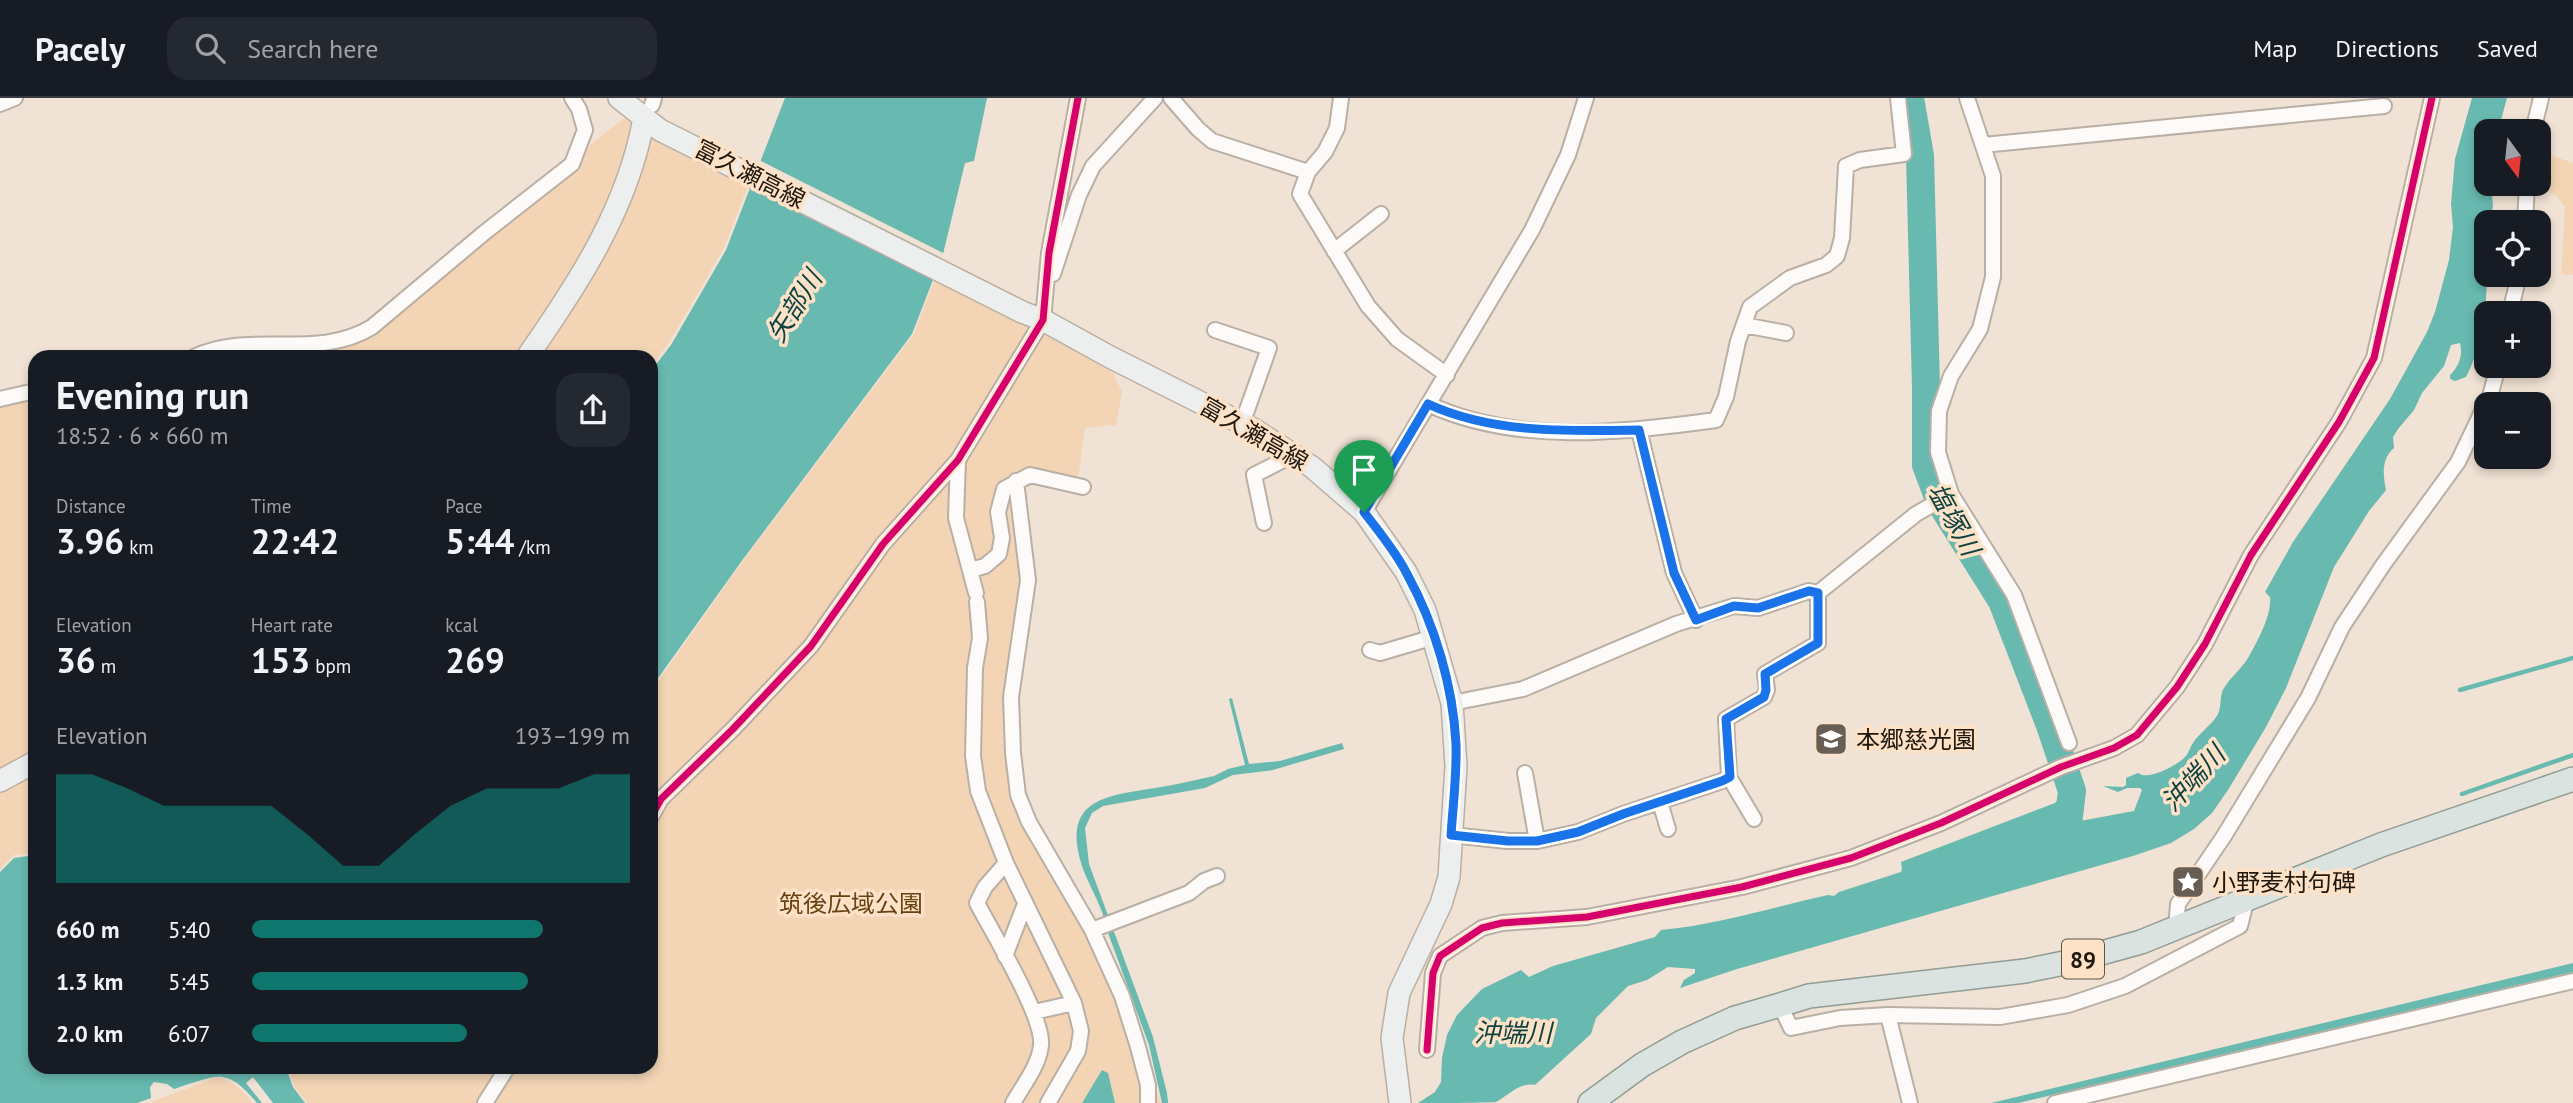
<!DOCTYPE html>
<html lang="en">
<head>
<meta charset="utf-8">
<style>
  body { margin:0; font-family:"PT Sans","Noto Sans JP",sans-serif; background:#242831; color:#f1f3f6; height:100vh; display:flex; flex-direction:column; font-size:26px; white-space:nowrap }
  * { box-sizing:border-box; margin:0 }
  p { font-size:23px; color:#9ea1a6 }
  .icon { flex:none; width:38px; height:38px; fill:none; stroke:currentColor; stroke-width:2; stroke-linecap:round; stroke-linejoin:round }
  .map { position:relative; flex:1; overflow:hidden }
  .drawer { position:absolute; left:28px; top:252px; width:630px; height:724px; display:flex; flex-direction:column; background:#171b24; border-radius:21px; box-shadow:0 4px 10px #0003 }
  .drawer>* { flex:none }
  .needle { width:46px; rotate:165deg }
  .controls { position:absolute; left:2474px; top:21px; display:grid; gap:14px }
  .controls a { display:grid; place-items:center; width:77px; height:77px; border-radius:14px; background:#171b24; box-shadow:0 4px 10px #0003; font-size:35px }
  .pin { position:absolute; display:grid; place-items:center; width:60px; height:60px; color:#fff; margin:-72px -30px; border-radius:50% 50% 50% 0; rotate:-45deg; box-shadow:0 0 7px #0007 }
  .pin .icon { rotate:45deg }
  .round { display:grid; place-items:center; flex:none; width:74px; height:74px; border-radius:21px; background:#242831 }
  .head { display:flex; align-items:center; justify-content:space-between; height:119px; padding:0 28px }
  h1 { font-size:38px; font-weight:800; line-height:52px }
  .figures { display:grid; grid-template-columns:repeat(3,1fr); gap:10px; height:119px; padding:7px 28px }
  .figures div { display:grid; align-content:center }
  .figures b { font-size:35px; font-weight:800 }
  .figures small { font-size:19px; font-weight:400 }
  .figures p { font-size:19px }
  .chart { height:196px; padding:14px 28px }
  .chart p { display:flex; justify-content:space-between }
  .chart svg { width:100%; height:126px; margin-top:7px; fill:#0f766e; opacity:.7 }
  ul { padding:0 28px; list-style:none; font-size:23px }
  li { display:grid; grid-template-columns:112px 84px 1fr; align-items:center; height:52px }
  li i { height:18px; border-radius:9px; background:#0f766e }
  header { display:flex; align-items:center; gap:42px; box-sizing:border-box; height:98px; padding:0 35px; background:#171b24; border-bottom:2px solid #363941 }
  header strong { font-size:33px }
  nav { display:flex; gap:38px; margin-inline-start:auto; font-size:24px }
  .search { width:490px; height:63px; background:#242831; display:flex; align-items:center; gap:18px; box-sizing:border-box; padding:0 24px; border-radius:21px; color:#9ea1a6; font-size:26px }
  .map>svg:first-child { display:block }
</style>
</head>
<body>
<header>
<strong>Pacely</strong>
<div class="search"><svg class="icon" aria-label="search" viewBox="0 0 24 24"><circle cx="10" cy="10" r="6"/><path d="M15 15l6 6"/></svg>Search here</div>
<nav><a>Map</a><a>Directions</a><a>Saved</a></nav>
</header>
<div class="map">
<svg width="2573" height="1005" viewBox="0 0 2573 1005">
  <rect width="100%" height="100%" fill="#f0e2d4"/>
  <path fill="#f3d5b5" d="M 624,20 L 748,88 L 724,150 L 669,245 L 651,268 L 651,259 L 180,259 L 210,247 L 324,244 L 360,232 Z
    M 2539,53 L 2573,65 L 2573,177 L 2561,176 L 2565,109 L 2554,95 L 2536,93 L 2537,86 L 2539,86 Z
    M 937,176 L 1108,264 L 1122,294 L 1116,327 L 1085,330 L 1078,381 L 1029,370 L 1023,386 L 1033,476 L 1016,598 L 1024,688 L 1034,723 L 1141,949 L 1161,1005 L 307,1005 L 294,988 L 288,970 L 651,970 L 651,593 L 745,460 L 913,237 Z
    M 35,296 L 35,756 L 14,757 L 0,771 L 0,304 Z
    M 216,980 C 234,983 242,991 253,1005 L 148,1005 Z"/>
  <path fill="#68b9b0" d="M 785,0 L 987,0 L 974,63 L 965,65 L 943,156 L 912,236 L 741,464 L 651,590 L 651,273 L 671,247 L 726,152 Z
    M 2472,0 L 2507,0 L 2498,33 L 2487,33 L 2487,86 L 2491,86 L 2493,108 L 2490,124 L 2487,124 C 2487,176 2491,231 2466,279 L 2455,283 L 2450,281 L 2450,277 C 2459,268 2463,258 2460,245 L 2451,247 L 2444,268 L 2422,295 L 2414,312 L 2398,331 L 2393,339 L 2394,350 C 2381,361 2383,377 2386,392 L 2369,413 L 2334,469 L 2286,590 L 2266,629 L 2228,692 L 2212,715 L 2194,731 L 2171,745 L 2133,758 L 1737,871 L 1680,890 L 1684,882 L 1695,875 L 1695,871 L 1668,869 L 1647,882 L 1628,888 L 1596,920 L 1591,936 L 1535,987 C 1519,984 1509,997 1496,1004 C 1486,1005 1432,1005 1418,1005 L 1435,994 L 1441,984 L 1442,960 L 1447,937 L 1457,917 L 1482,891 L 1521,872 L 1529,879 L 1553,868 L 1655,839 L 1661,832 C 1718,827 1773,809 1828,797 L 1834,798 L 1839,794 L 1901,774 L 1902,771 L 1901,764 L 2055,705 L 2064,695 L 2065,690 L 2078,685 C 2082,698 2076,710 2080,723 L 2134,713 L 2142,692 L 2140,690 L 2127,690 L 2118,694 L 2103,688 L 2123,689 L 2126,687 L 2126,680 L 2138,675 C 2148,683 2176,668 2185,659 C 2189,655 2190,649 2193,645 C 2200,634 2212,627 2218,616 C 2222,607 2219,598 2224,590 C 2231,579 2242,570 2248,560 C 2257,544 2272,517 2270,499 L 2265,494 L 2293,444 L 2390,301 L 2427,234 L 2435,214 L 2449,162 L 2453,129 L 2451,106 L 2455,61 Z
    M 1232,600 L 1249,666 L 1280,663 L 1342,645 L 1344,651 L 1273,672 L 1233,677 L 1205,690 L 1103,708 L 1092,715 L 1085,730 L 1089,766 L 1153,939 L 1167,995 L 1168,1005 L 1162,1005 L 1149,947 L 1107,832 C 1103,809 1091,792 1083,771 C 1060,703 1102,698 1155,690 C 1175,687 1194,682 1214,678 L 1228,671 L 1245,667 L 1229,601 Z
    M 35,757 L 35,970 L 286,970 L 293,989 L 305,1005 L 273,1005 L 253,979 L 246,985 L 262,1005 L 257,1005 C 225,967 217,978 174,991 L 167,986 L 154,984 L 150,989 L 151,1000 L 137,1005 L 0,1005 L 0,774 L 14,760 Z
    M 2573,865 L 2573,874 L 2018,1005 L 1991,1005 Z
    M 1102,972 L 1108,975 L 1115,1005 L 1082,1005 Z"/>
  <path fill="#f0e2d4" d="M 757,61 L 947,157 L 945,162 L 755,66 Z"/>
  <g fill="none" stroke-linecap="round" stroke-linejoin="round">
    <path stroke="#68b9b0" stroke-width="4.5" d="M 2460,592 L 2573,560
      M 2462,696 L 2573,657"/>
    <path stroke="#68b9b0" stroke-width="28" d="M 1910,0 L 1920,58 L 1926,290 L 1926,367 L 1940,404 L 2002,503 L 2051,630 L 2072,693 L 2068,726"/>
    <defs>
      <path id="street" d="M 1171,0 L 1198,31 L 1212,43 L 1308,74
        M 1341,0 L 1337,30 L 1325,54 L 1308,74 L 1300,96 L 1368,208 L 1397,241 L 1447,277
        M 1967,0 L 1993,78 L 1993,179 L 1980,231 L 1951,278 L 1939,313 L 1938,354 L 1951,396 L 2014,497 L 2069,645
        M 0,6 L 15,0
        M 652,7 L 654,0
        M 2533,33 L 2541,0
        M 1983,47 L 2384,8
        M 2525,124 L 2527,86
        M 1334,153 L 1381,116
        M 1053,176 L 1079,97 L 1093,68 L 1155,0
        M 2510,215 L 2519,177
        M 1744,227 L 1786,235
        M 1215,232 L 1269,250 L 1242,326
        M 194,259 C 250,232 317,263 372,229 L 484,135 L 572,66 L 585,32 L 579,11 L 572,0
        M 0,301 L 35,293
        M 1428,306 C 1516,347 1623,335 1716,322 L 1726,299 L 1738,243 L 1750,209 L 1790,180 L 1826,167 L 1837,158 L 1842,140 L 1846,68 L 1860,62 L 1904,56 L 1898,0
        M 1639,332 L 1674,475 L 1696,522
        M 958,362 L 956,420 L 976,495
        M 1016,383 L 1028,482 L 1011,599 L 1013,655 L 1018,697 L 1029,724 L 1092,832 L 1122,898 L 1138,949 L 1148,987 L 1148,1005
        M 1364,414 L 1532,132 L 1568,57 L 1586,0
        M 1264,425 L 1254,377 L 1293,357
        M 970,472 L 985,468 L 999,456 L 1002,440 L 998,414 L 1004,391 L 1030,377 L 1083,389
        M 977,504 L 980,540 L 975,570 L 973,658 L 978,693 L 1006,765 L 1074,905 L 1081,933 L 1078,953 L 1048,1005
        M 1370,552 L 1380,555 L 1434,539
        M 1452,605 L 1523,591 L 1676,526 L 1734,508 L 1758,510 L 1809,493 L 1818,495 L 1916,416 L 1951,396
        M 1525,675 L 1537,743
        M 1660,704 L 1668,731
        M 651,719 L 661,701 L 733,631 L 811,548 L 883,446 L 958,362 L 1043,222 L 1049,155 L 1078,0
        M 1754,721 L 1729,679 L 1726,621 L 1764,599 L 1767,592 L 1765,576 L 1818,545 L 1818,495
        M 1451,737 L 1508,743 L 1537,743 L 1578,734 L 1623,716 L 1722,683 L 1729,679
        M 1006,765 L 985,789 L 977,805 C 992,834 1044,919 1041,947 C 1039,968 1023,987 1013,1005
        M 2176,830 L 2178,806 L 2224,738 L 2308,600 L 2342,529 L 2383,467 L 2458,364 L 2491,295 L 2498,268
        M 1092,832 L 1189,795 L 1204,783 L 1217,778
        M 1005,858 L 1025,806
        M 1780,907 L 1791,930 L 1840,920 L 1888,917 L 2000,919 L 2068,907 L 2125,888 L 2240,828 L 2247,800
        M 1034,914 L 1074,905
        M 1888,917 L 1910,1005
        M 1427,952 L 1433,875 L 1440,858 L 1482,830 L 1502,825 L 1587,819 L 1742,789 L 1851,760 L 1941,725 L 2061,669 L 2114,650 L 2137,637 L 2177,589 L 2205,546 L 2251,457 L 2339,324 L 2374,260 L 2432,0
        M 485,1005 L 507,970
        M 2055,1005 L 2573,883"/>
      <path id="secondary" d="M 619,0 L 660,32 L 1022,214 L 1043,222 L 1110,259 L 1255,332 L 1312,369 L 1364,414 L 1406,474 L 1425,512 L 1452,605 L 1456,668 L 1449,779 L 1441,806 L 1399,895 L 1392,940 L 1400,1005
        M 527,259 C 578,186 628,110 644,20
        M 0,683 L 35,664"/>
      <path id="primary" d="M 1590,1005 L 1642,967 L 1682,944 L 1735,920 L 1780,907 L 1809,898 L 2025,873 L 2069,864 L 2141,844 L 2381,747 L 2573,681"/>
    </defs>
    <use href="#street" stroke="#baafa4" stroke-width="18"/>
    <use href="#secondary" stroke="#baafa4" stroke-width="24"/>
    <use href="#primary" stroke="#909c94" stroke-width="26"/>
    <use href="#street" stroke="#fdfbf9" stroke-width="14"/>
    <use href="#secondary" stroke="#ecefed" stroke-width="21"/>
    <use href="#primary" stroke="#dbe3e1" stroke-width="23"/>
    <defs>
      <path id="cycleway" d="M 651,719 L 661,701 L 733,631 L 811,548 L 883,446 L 958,362 L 1043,222 L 1049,155 L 1078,0
        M 1427,952 L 1433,875 L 1440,858 L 1482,830 L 1502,825 L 1587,819 L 1742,789 L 1851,760 L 1941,725 L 2061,669 L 2114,650 L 2137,637 L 2177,589 L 2205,546 L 2251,457 L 2339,324 L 2374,260 L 2432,0"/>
    </defs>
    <use href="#cycleway" stroke="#fde2c7" stroke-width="11"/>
    <use href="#cycleway" stroke="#d6006c" stroke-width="7"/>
  </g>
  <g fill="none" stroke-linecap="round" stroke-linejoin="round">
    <defs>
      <path id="route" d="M 1428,306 C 1493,336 1568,333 1639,332 L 1674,475 L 1696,522 L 1734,508 L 1758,510 L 1809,493 L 1818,495 L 1818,545 L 1765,576 L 1766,592 L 1764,599 L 1726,621 L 1730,679 L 1722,683 L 1623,716 L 1578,734 L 1537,743 L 1508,743 L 1451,737 C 1453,707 1457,676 1456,646 C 1453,588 1435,527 1407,476 C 1396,454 1379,434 1364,414 Z"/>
    </defs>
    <use href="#route" stroke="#fff" stroke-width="14"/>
    <use href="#route" stroke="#1a73e8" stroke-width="9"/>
  </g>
  <defs>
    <symbol id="school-square" viewBox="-11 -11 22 22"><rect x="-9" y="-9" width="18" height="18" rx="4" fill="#695e53" stroke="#fde2c7"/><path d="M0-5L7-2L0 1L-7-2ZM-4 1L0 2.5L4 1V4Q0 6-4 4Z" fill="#fff"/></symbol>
    <symbol id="sight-square" viewBox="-11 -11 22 22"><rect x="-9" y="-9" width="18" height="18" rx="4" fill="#695e53" stroke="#fde2c7"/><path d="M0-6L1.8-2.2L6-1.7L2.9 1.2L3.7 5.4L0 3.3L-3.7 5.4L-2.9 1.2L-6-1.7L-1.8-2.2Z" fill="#fff"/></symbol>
  </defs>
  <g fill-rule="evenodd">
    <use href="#school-square" x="1812" y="622" width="38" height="38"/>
    <use href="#sight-square" x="2169" y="765" width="38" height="38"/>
  </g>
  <g text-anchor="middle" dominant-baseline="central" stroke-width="7" stroke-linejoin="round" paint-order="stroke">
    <rect fill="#fde2c7" stroke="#625445" stroke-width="2" x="2062" y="841.5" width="42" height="39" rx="5"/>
    <g font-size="23" font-weight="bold" fill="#20170d">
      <text x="2083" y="861">89</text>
    </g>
    <g font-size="24" fill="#20170d" stroke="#fde2c7">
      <text transform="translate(750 76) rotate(27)">富久瀬高線</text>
      <text transform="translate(1254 336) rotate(30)">富久瀬高線</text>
    </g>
    <g font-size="24" fill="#20170d" stroke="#fde2c7" text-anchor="start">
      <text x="1856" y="641">本郷慈光園</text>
      <text x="2212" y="784">小野麦村句碑</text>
    </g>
    <g font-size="24" fill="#694212" stroke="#fde2c7">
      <text x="851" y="805">筑後広域公園</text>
    </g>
    <g font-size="26" font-style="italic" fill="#0c423f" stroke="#fde2c7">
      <text transform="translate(794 208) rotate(-58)">矢部川</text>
      <text transform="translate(1954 421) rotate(61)">塩塚川</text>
      <text transform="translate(2193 680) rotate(-47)">沖端川</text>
      <text x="1513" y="934">沖端川</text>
    </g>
  </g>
</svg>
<div class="controls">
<a><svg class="needle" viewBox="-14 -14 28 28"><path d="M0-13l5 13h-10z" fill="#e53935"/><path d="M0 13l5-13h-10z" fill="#9ea1a6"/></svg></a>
<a><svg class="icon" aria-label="locate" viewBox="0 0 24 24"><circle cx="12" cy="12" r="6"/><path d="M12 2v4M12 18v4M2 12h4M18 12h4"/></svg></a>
<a>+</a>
<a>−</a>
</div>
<div class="pin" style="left:1364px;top:414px;background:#1e9e55"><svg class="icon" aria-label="arrive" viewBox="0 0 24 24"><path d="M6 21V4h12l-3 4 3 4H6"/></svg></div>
<section class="drawer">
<div class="head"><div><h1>Evening run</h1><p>18:52 · 6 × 660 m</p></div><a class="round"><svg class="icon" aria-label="share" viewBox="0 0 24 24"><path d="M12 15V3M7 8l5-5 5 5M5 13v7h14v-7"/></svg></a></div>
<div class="figures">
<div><p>Distance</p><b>3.96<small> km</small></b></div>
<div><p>Time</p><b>22:42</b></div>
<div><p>Pace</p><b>5:44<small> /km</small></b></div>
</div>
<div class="figures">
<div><p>Elevation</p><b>36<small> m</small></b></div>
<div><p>Heart rate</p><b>153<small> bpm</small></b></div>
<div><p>kcal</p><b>269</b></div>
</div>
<div class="chart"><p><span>Elevation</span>193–199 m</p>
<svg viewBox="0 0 160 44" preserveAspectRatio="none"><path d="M0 44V6L10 6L20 11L30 17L40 17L50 17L60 17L70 27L80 38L90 38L100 27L110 17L120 11L130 11L140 11L150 6L160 6V44z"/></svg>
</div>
<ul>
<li><b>660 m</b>5:40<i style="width:77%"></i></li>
<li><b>1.3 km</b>5:45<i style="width:73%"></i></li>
<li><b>2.0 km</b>6:07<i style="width:57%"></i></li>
</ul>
</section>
</div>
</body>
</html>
